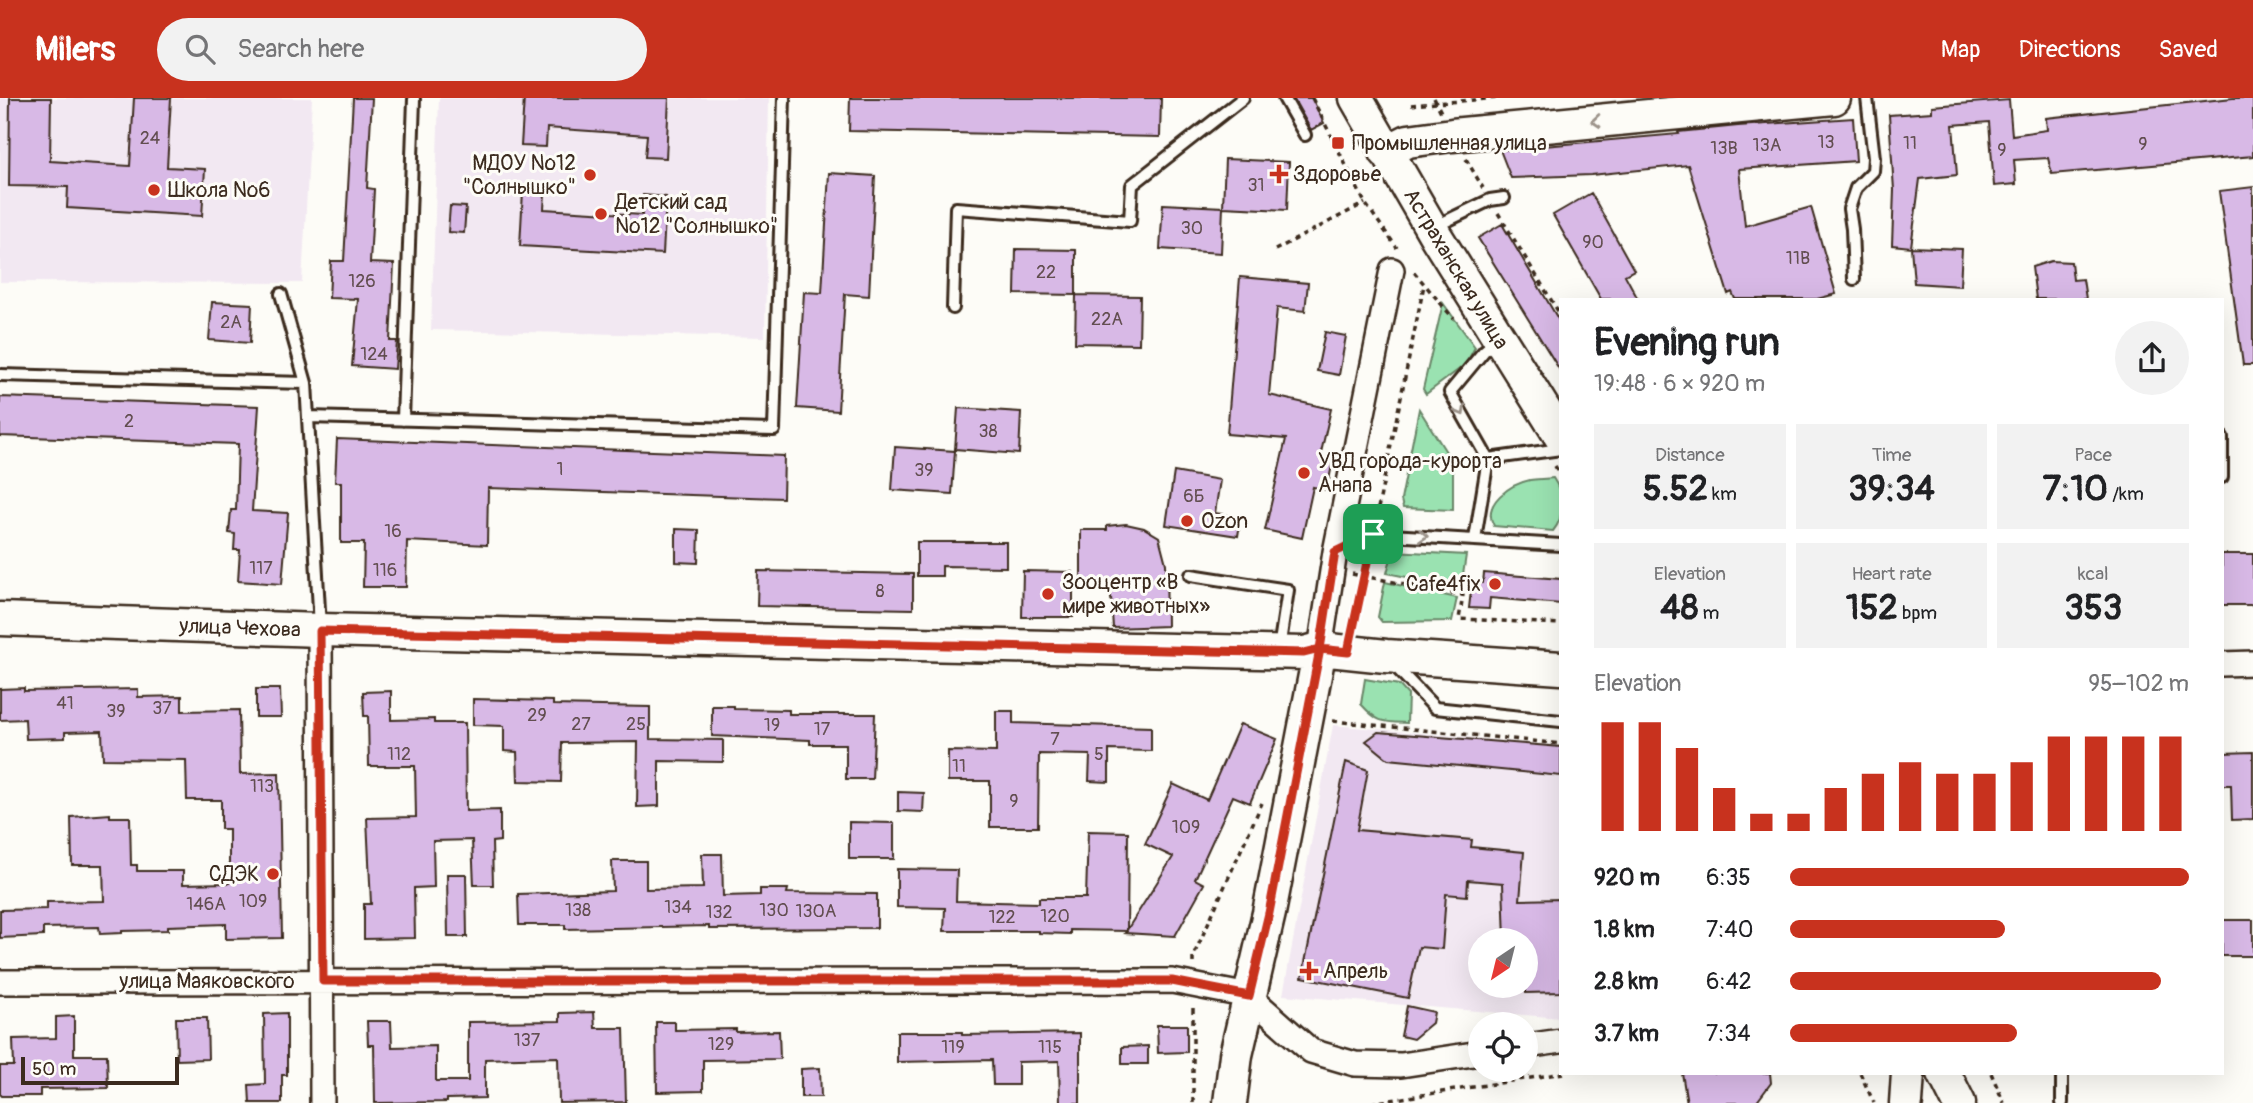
<!DOCTYPE html>
<html lang="en">
<head>
<meta charset="utf-8">
<style>
  body { margin:0; font-family:Pangolin,sans-serif; background:#f2f2f2; color:#202124; height:100vh; display:flex; flex-direction:column; font-size:26px; white-space:nowrap }
  * { box-sizing:border-box; margin:0 }
  p { font-size:23px; color:#757577 }
  .icon { flex:none; width:38px; height:38px; fill:none; stroke:currentColor; stroke-width:2; stroke-linecap:round; stroke-linejoin:round }
  .map { position:relative; flex:1; overflow:hidden }
  .panel { position:absolute; left:1559px; top:200px; width:665px; height:777px; display:flex; flex-direction:column; background:#fff; border-radius:0px; box-shadow:0 7px 28px #0002 }
  .panel>* { flex:none }
  .needle { width:46px; rotate:215deg }
  .fabs { position:absolute; left:1468px; top:830px; display:grid; gap:14px }
  .fabs a { display:grid; place-items:center; width:70px; height:70px; border-radius:50%; background:#fff; box-shadow:0 7px 28px #0002; font-size:35px }
  .scale { position:absolute; left:21px; bottom:18px; width:158px; box-sizing:border-box; padding-left:7px; border:4px solid #3b2a1e; border-top:0; font-size:19px; line-height:24px; white-space:nowrap; color:#3b2a1e; -webkit-text-stroke:5px #fdfcf7; paint-order:stroke }
  .pin { position:absolute; display:grid; place-items:center; width:60px; height:60px; color:#fff; margin:-30px; border-radius:14px; box-shadow:0 4px 10px #0006 }
  .round { display:grid; place-items:center; flex:none; width:74px; height:74px; border-radius:37px; background:#f2f2f2 }
  .headline { display:flex; align-items:center; justify-content:space-between; height:119px; padding:0 35px }
  h1 { font-size:38px; font-weight:700; line-height:52px }
  .figures { display:grid; grid-template-columns:repeat(3,1fr); gap:10px; height:119px; padding:7px 35px }
  .figures div { display:grid; align-content:center; border-radius:0px; background:#f2f2f2; text-align:center }
  .figures b { font-size:35px; font-weight:700 }
  .figures small { font-size:19px; font-weight:400 }
  .figures p { font-size:19px }
  .chart { height:196px; padding:14px 35px }
  .chart p { display:flex; justify-content:space-between }
  .chart svg { width:100%; height:126px; margin-top:7px; stroke:#c8321e; stroke-width:6 }
  ul { padding:0 35px; list-style:none; font-size:23px }
  li { display:grid; grid-template-columns:112px 84px 1fr; align-items:center; height:52px }
  li i { height:18px; border-radius:9px; background:#c8321e }
  header { display:flex; align-items:center; gap:42px; box-sizing:border-box; height:98px; padding:0 35px; background:#c8321e; color:#fff }
  header strong { font-size:33px }
  nav { display:flex; gap:38px; margin-inline-start:auto; font-size:24px }
  .search { width:490px; height:63px; background:#f2f2f2; display:flex; align-items:center; gap:18px; box-sizing:border-box; padding:0 24px; border-radius:38px; color:#757577; font-size:26px }
  .map>svg:first-child { display:block }
</style>
</head>
<body>
<header>
<strong>Milers</strong>
<div class="search"><svg class="icon" aria-label="search" viewBox="0 0 24 24"><circle cx="10" cy="10" r="6"/><path d="M15 15l6 6"/></svg>Search here</div>
<nav><a>Map</a><a>Directions</a><a>Saved</a></nav>
</header>
<div class="map">
<svg width="2253" height="1005" viewBox="0 0 2253 1005">
  <rect width="100%" height="100%" fill="#fdfcf7"/>
  <filter id="ink" filterUnits="userSpaceOnUse"><feTurbulence type="fractalNoise" baseFrequency=".0143" numOctaves="2"/><feDisplacementMap in="SourceGraphic" scale="14" xChannelSelector="R" yChannelSelector="G"/><feConvolveMatrix kernelMatrix="1 2 1 2 8 2 1 2 1" color-interpolation-filters="sRGB"/></filter>
  <g filter="url(#ink)">
    <path fill="#f2e8f2" fill-rule="evenodd" d="M 0,0 L 312,0 L 302,185 L 0,184 Z
      M 439,0 L 769,0 L 765,239 L 431,232 Z
      M 1333,627 L 1561,648 L 1561,920 L 1283,897 ZM 1480,842 L 1526,842 L 1526,887 L 1480,887 Z"/>
    <path fill="#9ae2b1" stroke="#6a8668" stroke-width="2" d="M 1443,205 L 1475,249 L 1466,266 L 1426,296 L 1423,291 Z
      M 1419,311 L 1453,365 L 1453,412 L 1403,410 L 1401,402 Z
      M 1553,380 C 1564,396 1566,417 1553,433 L 1494,428 C 1481,405 1511,386 1530,382 C 1537,381 1545,381 1553,380 Z
      M 1393,453 L 1466,457 L 1461,490 L 1387,475 Z
      M 1385,484 L 1457,500 L 1452,523 L 1382,524 L 1378,519 Z
      M 1365,581 L 1399,587 L 1408,597 L 1407,625 C 1382,624 1378,625 1361,606 Z"/>
    <path fill="#d8b9e6" stroke="#3b2a1e" stroke-width="2" d="M 10,0 L 51,0 L 50,63 L 130,68 L 134,0 L 171,0 L 167,69 L 205,71 L 202,118 L 67,110 L 68,89 L 9,88 Z
      M 353,0 L 372,0 L 367,90 L 374,91 L 370,165 L 394,166 L 390,243 L 397,243 L 395,271 L 352,268 L 358,201 L 329,200 L 331,163 L 344,163 Z
      M 524,0 L 669,0 L 666,60 L 645,59 L 647,37 L 547,30 L 546,49 L 521,48 Z
      M 850,0 L 1161,0 L 1160,39 L 849,33 Z
      M 1293,0 L 1312,0 L 1324,25 L 1311,32 Z
      M 2233,0 L 2253,0 L 2253,58 L 2052,76 L 2048,60 L 2014,62 L 2016,86 L 1994,88 L 1989,24 L 1953,27 L 1957,77 L 1920,81 L 1911,149 L 1892,147 L 1894,92 L 1889,17 L 1932,14 L 1932,8 L 2009,2 L 2012,37 L 2047,32 L 2046,20 Z
      M 1853,20 L 1856,63 L 1739,71 L 1745,128 L 1811,109 L 1836,196 L 1817,201 L 1735,201 L 1732,194 L 1728,196 L 1688,67 L 1591,77 L 1511,80 L 1500,52 L 1679,36 L 1678,34 L 1738,28 Z
      M 1225,61 L 1289,64 L 1287,112 L 1223,109 Z
      M 829,75 L 875,78 L 869,198 L 845,196 L 838,313 L 797,310 L 804,194 L 822,195 Z
      M 2253,89 L 2253,267 L 2243,267 L 2219,93 Z
      M 523,93 L 545,95 L 544,111 L 642,117 L 643,97 L 666,99 L 663,156 L 520,148 Z
      M 1591,95 L 1634,172 L 1625,177 L 1638,201 L 1601,201 L 1553,117 Z
      M 1163,106 L 1223,109 L 1221,155 L 1160,151 Z
      M 450,108 L 466,109 L 464,135 L 448,134 Z
      M 1502,126 L 1561,226 L 1561,274 L 1478,140 Z
      M 1911,149 L 1962,151 L 1960,188 L 1914,185 Z
      M 1016,151 L 1076,152 L 1076,197 L 1015,196 Z
      M 2051,163 L 2071,164 L 2073,182 L 2083,181 L 2086,201 L 2036,201 L 2032,169 Z
      M 1240,179 L 1308,185 L 1305,213 L 1277,210 L 1269,297 L 1331,311 L 1320,359 L 1333,362 L 1327,392 L 1313,389 L 1302,440 L 1265,432 L 1286,341 L 1227,336 Z
      M 1076,197 L 1140,198 L 1139,246 L 1075,245 Z
      M 212,204 L 252,206 L 250,245 L 209,242 Z
      M 1325,234 L 1346,238 L 1339,277 L 1317,273 Z
      M 0,299 L 259,308 L 252,413 L 288,415 L 282,486 L 238,483 L 240,452 L 234,452 L 235,436 L 229,435 L 231,412 L 236,412 L 238,346 L 0,338 Z
      M 958,310 L 1021,314 L 1019,356 L 955,351 Z
      M 337,341 L 784,358 L 783,400 L 488,390 L 487,447 L 407,443 L 406,489 L 363,489 L 364,445 L 341,445 L 341,384 L 335,384 Z
      M 895,349 L 955,353 L 952,396 L 892,392 Z
      M 1174,374 L 1220,382 L 1215,415 L 1241,419 L 1238,438 L 1166,427 Z
      M 1126,426 L 1144,430 L 1159,439 L 1166,466 L 1167,528 L 1113,530 L 1110,484 L 1081,483 L 1081,432 L 1107,432 L 1107,428 Z
      M 676,431 L 699,432 L 698,465 L 676,464 Z
      M 917,444 L 1006,444 L 1006,469 L 942,468 L 942,478 L 917,478 Z
      M 2222,456 L 2253,456 L 2253,507 L 2222,507 Z
      M 758,473 L 913,476 L 913,511 L 757,508 Z
      M 1023,473 L 1073,474 L 1073,519 L 1022,519 Z
      M 1484,475 L 1561,481 L 1561,506 L 1490,500 L 1489,511 L 1469,510 L 1472,484 L 1483,485 Z
      M 24,590 L 24,593 L 138,591 L 138,599 L 182,598 L 182,613 L 239,612 L 240,676 L 279,675 L 282,840 L 226,841 L 226,826 L 168,828 L 168,832 L 122,833 L 122,835 L 100,836 L 99,829 L 43,830 L 43,838 L 0,840 L 0,812 L 47,811 L 47,804 L 104,803 L 103,767 L 72,767 L 71,719 L 110,716 L 110,719 L 130,719 L 131,767 L 137,767 L 137,773 L 183,773 L 183,786 L 229,785 L 229,731 L 221,731 L 221,702 L 187,702 L 186,662 L 103,661 L 102,633 L 65,634 L 65,640 L 26,641 L 25,621 L 0,622 L 0,591 Z
      M 256,591 L 280,591 L 281,619 L 256,619 Z
      M 391,593 L 391,622 L 434,621 L 434,625 L 465,625 L 466,713 L 500,712 L 500,743 L 492,744 L 493,787 L 474,787 L 472,742 L 433,743 L 434,789 L 414,790 L 415,840 L 364,841 L 364,806 L 371,806 L 367,720 L 416,719 L 415,668 L 369,668 L 368,618 L 364,618 L 363,594 Z
      M 473,601 L 553,603 L 553,607 L 650,609 L 650,641 L 723,642 L 723,664 L 659,663 L 659,708 L 637,709 L 638,644 L 562,645 L 561,684 L 518,683 L 517,654 L 504,653 L 504,628 L 473,627 Z
      M 712,608 L 734,608 L 734,611 L 789,612 L 789,616 L 875,616 L 872,681 L 846,681 L 846,646 L 810,646 L 810,642 L 712,638 Z
      M 996,613 L 1013,613 L 1013,625 L 1151,629 L 1151,653 L 1109,652 L 1109,684 L 1089,683 L 1090,657 L 1039,656 L 1038,729 L 990,729 L 990,683 L 948,683 L 948,653 L 996,654 Z
      M 1240,626 L 1277,641 L 1250,705 L 1233,698 L 1195,781 L 1204,786 L 1175,838 L 1125,835 L 1173,759 L 1145,746 L 1173,686 L 1207,702 Z
      M 1378,634 L 1561,649 L 1561,678 L 1388,661 L 1366,643 Z
      M 2253,654 L 2253,721 L 2232,722 L 2231,687 L 2222,687 L 2222,655 Z
      M 1346,664 L 1368,672 L 1357,732 L 1472,742 L 1471,749 L 1524,754 L 1520,802 L 1561,801 L 1561,894 L 1526,895 L 1526,842 L 1505,842 L 1503,785 L 1468,782 L 1467,798 L 1446,796 L 1442,851 L 1419,849 L 1408,900 L 1302,879 Z
      M 898,694 L 924,695 L 923,714 L 898,713 Z
      M 849,724 L 894,725 L 894,761 L 849,761 Z
      M 1088,733 L 1128,734 L 1127,833 L 1070,832 L 1070,836 L 1039,835 L 1039,833 L 944,833 L 945,810 L 897,809 L 897,771 L 957,772 L 956,803 L 1039,805 L 1039,800 L 1086,800 Z
      M 702,756 L 722,756 L 723,798 L 760,797 L 760,791 L 788,791 L 787,795 L 877,796 L 877,830 L 709,831 L 709,828 L 565,831 L 565,827 L 519,827 L 518,796 L 613,793 L 612,763 L 646,763 L 646,791 L 703,790 Z
      M 447,776 L 466,776 L 467,839 L 448,839 Z
      M 2222,822 L 2253,822 L 2253,858 L 2222,858 Z
      M 1407,908 L 1434,914 L 1432,925 L 1413,941 L 1401,938 Z
      M 594,914 L 595,930 L 624,930 L 626,1004 L 559,1005 L 558,959 L 485,961 L 485,1000 L 447,1001 L 447,1004 L 375,1005 L 374,947 L 368,947 L 367,923 L 391,923 L 392,949 L 436,948 L 436,983 L 468,983 L 468,924 L 560,923 L 560,915 Z
      M 287,915 L 287,977 L 282,977 L 282,1005 L 250,1005 L 249,987 L 265,986 L 264,916 Z
      M 74,918 L 74,957 L 107,957 L 108,990 L 40,991 L 40,998 L 2,998 L 0,996 L 0,968 L 14,968 L 13,941 L 56,940 L 56,919 Z
      M 176,920 L 207,920 L 208,961 L 177,962 Z
      M 656,924 L 675,924 L 675,932 L 736,931 L 736,934 L 779,933 L 780,961 L 703,962 L 703,993 L 657,994 Z
      M 1157,927 L 1187,927 L 1187,954 L 1158,955 Z
      M 897,934 L 962,934 L 962,937 L 1080,935 L 1080,1005 L 1060,1005 L 1059,963 L 1018,964 L 1018,987 L 993,987 L 992,962 L 897,964 Z
      M 1148,948 L 1148,966 L 1122,966 L 1122,949 Z
      M 820,970 L 821,999 L 801,999 L 801,971 Z
      M 1682,975 L 1770,975 L 1771,985 L 1756,1005 L 1687,1005 Z"/>
    <g fill="none" stroke-linecap="round" stroke-linejoin="round">
      <defs>
        <path id="lane" d="M 1284,0 L 1305,37
          M 1434,129 L 1490,102 L 1504,100
          M 1854,181 L 1852,131 L 1849,111 L 1856,90 L 1873,73 L 1874,60 L 1867,0
          M 281,196 L 306,285 L 320,529
          M 953,210 L 956,110 L 1130,123 L 1132,87 L 1243,0
          M 0,277 L 306,285
          M 308,319 L 774,332 L 784,0
          M 403,322 L 414,1
          M 2222,339 L 2222,379
          M 1488,361 L 1561,351
          M 1475,441 L 1488,361 L 1450,294 L 1484,253 L 1496,243
          M 1337,453 L 1373,436 L 1561,447
          M 1191,477 L 1288,492 L 1279,551
          M 1393,566 L 1435,610 L 1561,623
          M 2062,975 L 2062,1005"/>
        <path id="street" d="M 320,532 L 322,1005
          M 1320,551 L 1335,454 L 1392,172
          M 2222,566 L 2253,565
          M 0,884 L 1172,883 L 1249,898 L 1311,953 L 1355,966 L 1401,967 L 1480,955
          M 1526,948 L 1561,943"/>
        <path id="secondary" d="M 1356,0 L 1437,140 L 1561,339
          M 1386,54 L 1408,43 L 1452,37 L 1834,0
          M 0,521 L 320,532 L 1305,555 L 1320,551 L 1386,558 L 1561,570
          M 1944,975 L 1959,1005
          M 1230,1005 L 1236,957 L 1269,815 L 1320,551
          M 1906,1005 L 1908,975"/>
      </defs>
      <use href="#lane" stroke="#3b2a1e" stroke-width="16"/>
      <use href="#street" stroke="#3b2a1e" stroke-width="28"/>
      <use href="#secondary" stroke="#3b2a1e" stroke-width="37"/>
      <path stroke="#3b2a1e" stroke-width="3.5" stroke-dasharray="5 5" stroke-linecap="butt" d="M 1312,0 L 1365,105 L 1397,150
        M 1434,0 L 1441,14
        M 1411,7 L 1498,0
        M 1466,61 L 1483,90
        M 1498,115 L 1561,218
        M 1275,152 L 1365,105
        M 1414,174 L 1454,221
        M 1555,368 L 1561,378
        M 1376,420 L 1424,187
        M 1352,476 L 1463,497 L 1459,521 L 1561,526
        M 1353,530 L 1369,455
        M 1333,623 L 1561,646
        M 1193,865 L 1193,859 L 1262,705
        M 1860,975 L 1874,1005
        M 1991,975 L 2004,1005
        M 1193,1005 L 1193,907
        M 1371,1005 L 1563,975"/>
      <use href="#lane" stroke="#fdfcf7" stroke-width="10"/>
      <use href="#street" stroke="#fdfcf7" stroke-width="23"/>
      <use href="#secondary" stroke="#fdfcf7" stroke-width="32"/>
    </g>
    <defs><path id="oneway-chevron" d="M-2-3.5L2.5 0L-2 3.5" fill="none" stroke-width="1.6" stroke-linecap="round" stroke-linejoin="round" transform="scale(1.75)"/></defs>
    <g stroke="#9c938a">
      <use href="#oneway-chevron" transform="translate(1596 23) rotate(175)"/>
      <use href="#oneway-chevron" transform="translate(1461 313) rotate(61)"/>
      <use href="#oneway-chevron" transform="translate(1423 438) rotate(3)"/>
    </g>
  </g>
  <g fill="none" stroke-linecap="round" stroke-linejoin="round" filter="url(#ink)">
    <defs>
      <path id="route" d="M 1373,436 L 1335,454 L 1320,551 L 1304,555 L 320,533 L 323,883 L 1172,883 L 1249,898 L 1269,815 L 1320,551 L 1348,554 L 1373,436"/>
    </defs>
    <use href="#route" stroke="#fff" stroke-width="14"/>
    <use href="#route" stroke="#c8321e" stroke-width="9"/>
  </g>
  <g fill="#c8321e" stroke="#fdfcf7" stroke-width="2.5">
    <rect x="1331" y="38" width="14" height="14" rx="3.5"/>
    <path d="M1275.5 65.5h7v7h7v7h-7v7h-7v-7h-7v-7h7z"/>
    <circle cx="590" cy="77" r="7"/>
    <circle cx="154" cy="92" r="7"/>
    <circle cx="601" cy="116" r="7"/>
    <circle cx="1304" cy="375" r="7"/>
    <circle cx="1187" cy="423" r="7"/>
    <circle cx="1495" cy="486" r="7"/>
    <circle cx="1048" cy="496" r="7"/>
    <circle cx="273" cy="776" r="7"/>
    <path d="M1305.5 862.5h7v7h7v7h-7v7h-7v-7h-7v-7h7z"/>
  </g>
  <g text-anchor="middle" dominant-baseline="central" stroke-width="6" stroke-linejoin="round" paint-order="stroke">
    <g font-size="18" fill="#624e50">
      <text x="150" y="40">24</text>
      <text x="1826" y="44">13</text>
      <text x="1910" y="45">11</text>
      <text x="2143" y="46">9</text>
      <text x="1767" y="47">13А</text>
      <text x="1724" y="50">13В</text>
      <text x="2002" y="52">9</text>
      <text x="1256" y="87">31</text>
      <text x="1192" y="130">30</text>
      <text x="1593" y="144">90</text>
      <text x="1798" y="160">11В</text>
      <text x="1046" y="174">22</text>
      <text x="362" y="183">126</text>
      <text x="1107" y="221">22А</text>
      <text x="231" y="224">2А</text>
      <text x="374" y="256">124</text>
      <text x="129" y="323">2</text>
      <text x="988" y="333">38</text>
      <text x="560" y="371">1</text>
      <text x="924" y="372">39</text>
      <text x="1194" y="398">6Б</text>
      <text x="393" y="433">16</text>
      <text x="261" y="470">117</text>
      <text x="385" y="472">116</text>
      <text x="880" y="493">8</text>
      <text x="65" y="605">41</text>
      <text x="162" y="610">37</text>
      <text x="116" y="613">39</text>
      <text x="537" y="617">29</text>
      <text x="581" y="626">27</text>
      <text x="636" y="626">25</text>
      <text x="772" y="627">19</text>
      <text x="822" y="631">17</text>
      <text x="1055" y="641">7</text>
      <text x="399" y="656">112</text>
      <text x="1099" y="656">5</text>
      <text x="959" y="668">11</text>
      <text x="262" y="688">113</text>
      <text x="1014" y="703">9</text>
      <text x="1186" y="729">109</text>
      <text x="253" y="803">109</text>
      <text x="206" y="806">146А</text>
      <text x="678" y="809">134</text>
      <text x="578" y="812">138</text>
      <text x="774" y="812">130</text>
      <text x="816" y="813">130А</text>
      <text x="719" y="814">132</text>
      <text x="1055" y="818">120</text>
      <text x="1002" y="819">122</text>
      <text x="527" y="942">137</text>
      <text x="721" y="946">129</text>
      <text x="953" y="949">119</text>
      <text x="1050" y="949">115</text>
    </g>
    <g font-size="21" fill="#3b2a1e" stroke="#fdfcf7" text-anchor="start">
      <text x="1352" y="45">Промышленная улица</text>
      <text x="576" y="65" text-anchor="end">МДОУ №12<tspan x="576" dy="24">"Солнышко"</tspan></text>
      <text x="1293" y="76">Здоровье</text>
      <text x="168" y="92">Школа №6</text>
      <text x="615" y="104">Детский сад<tspan x="615" dy="24">№12 "Солнышко"</tspan></text>
      <text x="1318" y="363">УВД города-курорта<tspan x="1318" dy="24">Анапа</tspan></text>
      <text x="1201" y="423">Ozon</text>
      <text x="1062" y="484">Зооцентр «В<tspan x="1062" dy="24">мире животных»</tspan></text>
      <text x="1481" y="486" text-anchor="end">Cafe4fix</text>
      <text x="259" y="776" text-anchor="end">СДЭК</text>
      <text x="1323" y="873">Апрель</text>
    </g>
    <g font-size="21" fill="#3b2a1e" stroke="#fdfcf7">
      <text transform="translate(1456 171) rotate(59)">Астраханская улица</text>
      <text transform="translate(240 530) rotate(2)">улица Чехова</text>
      <text x="207" y="883">улица Маяковского</text>
    </g>
  </g>
</svg>
<div class="fabs">
<a><svg class="needle" viewBox="-14 -14 28 28"><path d="M0-13l5 13h-10z" fill="#e53935"/><path d="M0 13l5-13h-10z" fill="#757577"/></svg></a>
<a><svg class="icon" aria-label="locate" viewBox="0 0 24 24"><circle cx="12" cy="12" r="6"/><path d="M12 2v4M12 18v4M2 12h4M18 12h4"/></svg></a>
</div>
<div class="scale">50 m</div>
<div class="pin" style="left:1373px;top:436px;background:#1e9e55"><svg class="icon" aria-label="arrive" viewBox="0 0 24 24"><path d="M6 21V4h12l-3 4 3 4H6"/></svg></div>
<section class="panel">
<div class="headline"><div><h1>Evening run</h1><p>19:48 · 6 × 920 m</p></div><a class="round"><svg class="icon" aria-label="share" viewBox="0 0 24 24"><path d="M12 15V3M7 8l5-5 5 5M5 13v7h14v-7"/></svg></a></div>
<div class="figures">
<div><p>Distance</p><b>5.52<small> km</small></b></div>
<div><p>Time</p><b>39:34</b></div>
<div><p>Pace</p><b>7:10<small> /km</small></b></div>
</div>
<div class="figures">
<div><p>Elevation</p><b>48<small> m</small></b></div>
<div><p>Heart rate</p><b>152<small> bpm</small></b></div>
<div><p>kcal</p><b>353</b></div>
</div>
<div class="chart"><p><span>Elevation</span>95–102 m</p>
<svg viewBox="0 0 160 44" preserveAspectRatio="none"><path d="M5 44V6M15 44V6M25 44V15M35 44V29M45 44V38M55 44V38M65 44V29M75 44V24M85 44V20M95 44V24M105 44V24M115 44V20M125 44V11M135 44V11M145 44V11M155 44V11"/></svg>
</div>
<ul>
<li><b>920 m</b>6:35<i style="width:100%"></i></li>
<li><b>1.8 km</b>7:40<i style="width:54%"></i></li>
<li><b>2.8 km</b>6:42<i style="width:93%"></i></li>
<li><b>3.7 km</b>7:34<i style="width:57%"></i></li>
</ul>
</section>
</div>
</body>
</html>
